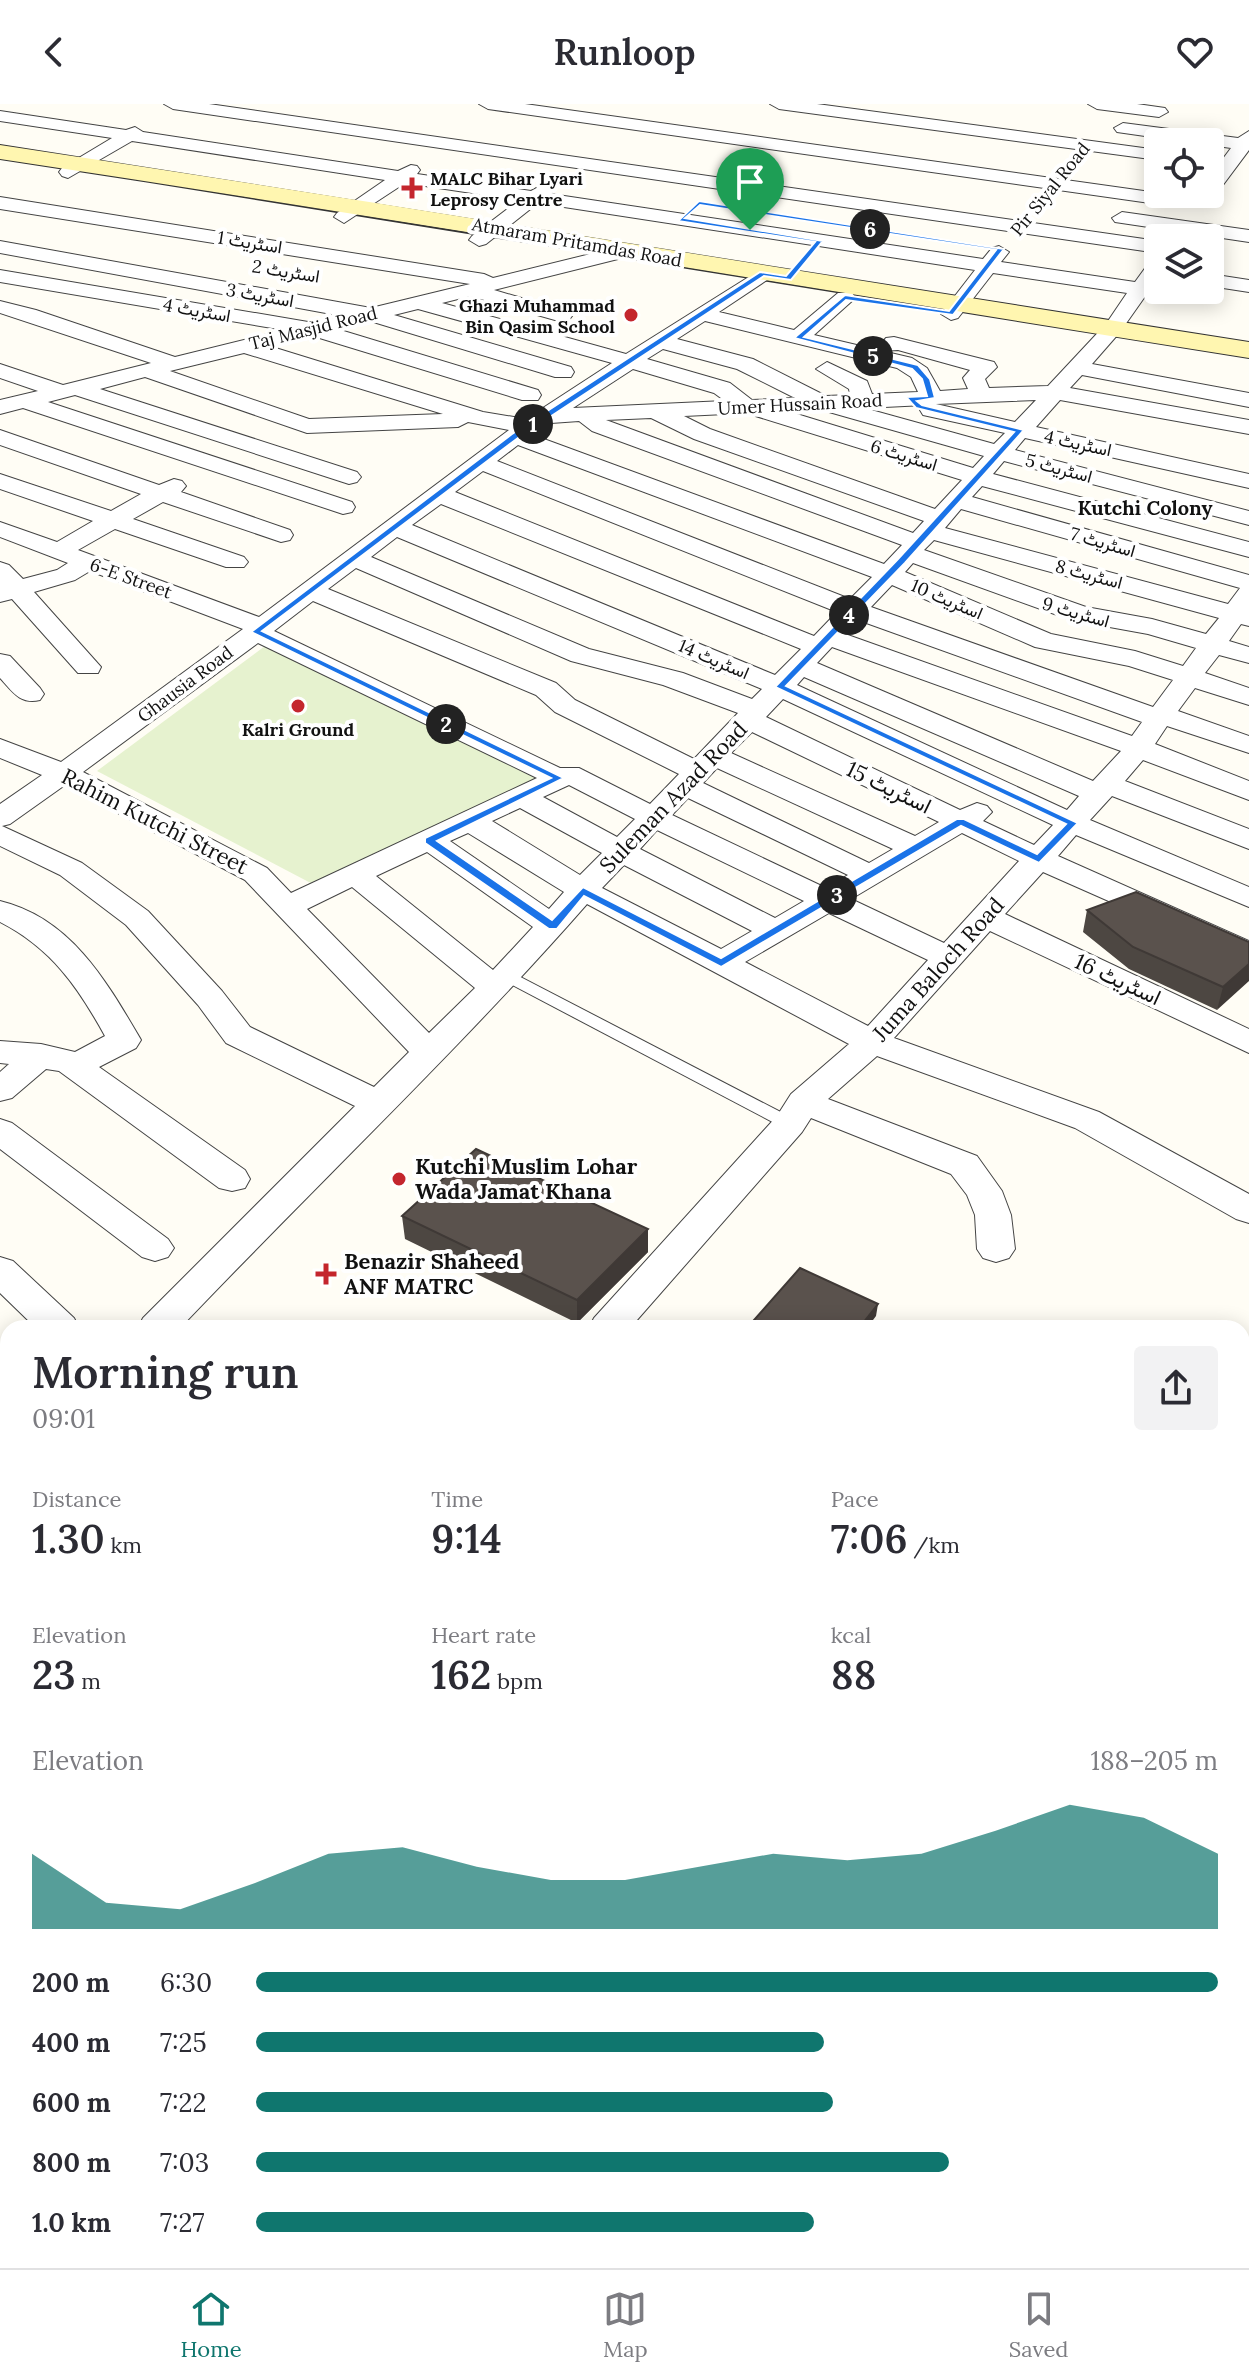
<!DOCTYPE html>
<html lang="en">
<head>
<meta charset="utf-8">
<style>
  body { margin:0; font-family:Lora,Vazirmatn,serif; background:#f2f2f3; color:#2b2b33; height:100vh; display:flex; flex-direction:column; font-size:30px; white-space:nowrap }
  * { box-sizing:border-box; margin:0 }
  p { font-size:26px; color:#7c7c81 }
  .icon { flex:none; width:44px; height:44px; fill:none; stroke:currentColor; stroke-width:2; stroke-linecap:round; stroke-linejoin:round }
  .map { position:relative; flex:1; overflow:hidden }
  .panel { position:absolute; left:0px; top:1216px; width:1250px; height:948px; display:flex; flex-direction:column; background:#fff; border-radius:24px 24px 0 0; box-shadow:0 4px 20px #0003 }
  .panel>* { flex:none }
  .controls { position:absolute; left:1144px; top:24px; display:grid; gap:16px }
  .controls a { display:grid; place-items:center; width:80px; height:80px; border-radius:8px; background:#fff; box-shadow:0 4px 20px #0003; font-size:40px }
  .pin { position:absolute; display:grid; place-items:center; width:68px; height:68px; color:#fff; margin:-82px -34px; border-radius:50% 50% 50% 0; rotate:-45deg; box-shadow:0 0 8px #0007 }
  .pin .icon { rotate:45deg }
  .km { position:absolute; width:40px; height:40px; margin:-20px; border-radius:50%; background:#222; color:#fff; font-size:22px; line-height:40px; text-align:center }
  .round { display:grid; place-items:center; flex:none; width:84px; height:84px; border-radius:8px; background:#f2f2f3 }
  .headline { display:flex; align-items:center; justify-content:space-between; height:136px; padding:0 32px }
  h1 { font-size:44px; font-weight:600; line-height:60px }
  .metrics { display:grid; grid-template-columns:repeat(3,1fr); gap:12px; height:136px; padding:8px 32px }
  .metrics div { display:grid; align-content:center }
  .metrics b { font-size:40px; font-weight:600 }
  .metrics small { font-size:22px; font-weight:400 }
  .metrics p { font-size:22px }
  .chart { height:224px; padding:16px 32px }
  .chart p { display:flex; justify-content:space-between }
  .chart svg { width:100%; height:144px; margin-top:8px; fill:#0f766e; opacity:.7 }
  ul { padding:0 32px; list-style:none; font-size:26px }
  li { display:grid; grid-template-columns:128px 96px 1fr; align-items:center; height:60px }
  li i { height:20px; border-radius:10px; background:#0f766e }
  header { display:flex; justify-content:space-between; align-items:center; height:104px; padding:0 32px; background:#fff; font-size:36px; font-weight:600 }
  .dock { display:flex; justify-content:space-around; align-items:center; height:112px; border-top:2px solid #e1e1e2; background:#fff; font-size:22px; color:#7c7c81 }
  .dock a { display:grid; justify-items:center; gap:4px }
  .dock .active { color:#0f766e }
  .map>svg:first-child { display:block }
</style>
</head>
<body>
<header><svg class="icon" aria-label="back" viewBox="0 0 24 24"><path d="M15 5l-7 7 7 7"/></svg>Runloop<svg class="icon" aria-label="heart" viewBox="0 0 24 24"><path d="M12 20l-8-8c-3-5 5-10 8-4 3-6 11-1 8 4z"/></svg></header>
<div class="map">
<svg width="1249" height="2164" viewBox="0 0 1249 2164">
  <rect width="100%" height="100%" fill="#fffdf5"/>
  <path fill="#e6f2cf" d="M 273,536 L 561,674 L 324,786 L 97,667 Z"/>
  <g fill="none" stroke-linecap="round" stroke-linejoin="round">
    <defs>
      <path id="service" d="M 507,866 L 796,1016 L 799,1020 L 790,1026 L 784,1024 L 501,875 L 499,871 L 501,867 Z"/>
      <path id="minor" d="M 164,0 L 209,0 L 1158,137 L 1158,149 L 173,5 Z
        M 479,0 L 525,0 L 1158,89 L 1171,91 L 1173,95 L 1164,101 L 488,5 Z
        M 770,0 L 817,0 L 1158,46 L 1158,56 L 779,5 Z
        M 1088,0 L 1137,0 L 1165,4 L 1168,8 L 1159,13 L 1097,5 Z
        M 0,7 L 126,26 L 135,23 L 143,28 L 398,67 L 411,61 L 417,62 L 420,66 L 417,70 L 531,87 L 544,80 L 553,86 L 551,90 L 983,155 L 992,144 L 999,142 L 1009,148 L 1001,158 L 1135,178 L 1151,156 L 1158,154 L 1158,174 L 1120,228 L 1092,260 L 1249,289 L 1249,303 L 1082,271 L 1070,284 L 1249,316 L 1249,330 L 1060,296 L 1036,323 L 1249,370 L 1249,384 L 1025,334 L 1015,346 L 1249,407 L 1249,421 L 1004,357 L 993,370 L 1249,438 L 1249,453 L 982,382 L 972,393 L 1249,471 L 1249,522 L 1241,520 L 1229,537 L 1249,543 L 1249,559 L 1219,551 L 1205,569 L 1249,584 L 1249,601 L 1195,584 L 1178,607 L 1249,632 L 1249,649 L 1167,622 L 1155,640 L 1249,677 L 1249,696 L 1143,656 L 1125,677 L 1249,725 L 1249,745 L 1112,692 L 1090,716 L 1249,783 L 1249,803 L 1076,731 L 1058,752 L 1249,837 L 1249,859 L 1043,768 L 1005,810 L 1249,925 L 1249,949 L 990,827 L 894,934 L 1099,1008 L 1249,1090 L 1249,1119 L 1236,1115 L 1075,1024 L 877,952 L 828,995 L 977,1052 L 1002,1087 L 1011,1111 L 1015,1145 L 1009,1154 L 996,1158 L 983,1154 L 977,1145 L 975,1111 L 967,1091 L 951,1070 L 811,1014 L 802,1028 L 630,1224 L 589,1224 L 594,1214 L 777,1012 L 791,990 L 849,940 L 587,800 C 459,946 315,1082 180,1224 L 138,1224 L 143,1214 L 355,1002 L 226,939 L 198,901 L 126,821 L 60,771 L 0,742 L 0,700 L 42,671 L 0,654 L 0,635 L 61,658 L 243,525 L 90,467 L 75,476 L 34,488 L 101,563 L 98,569 L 78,569 L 12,495 L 0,498 L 0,458 L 9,461 L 23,475 L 57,466 L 68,459 L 0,433 L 0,418 L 57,438 L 93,417 L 0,385 L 0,370 L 111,407 L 141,390 L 0,341 L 0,326 L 159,381 L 174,375 L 182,377 L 186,382 L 181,388 L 290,426 L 293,431 L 290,436 L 281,438 L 163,398 L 133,415 L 244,453 L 248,458 L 244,463 L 226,463 L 115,425 L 78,446 L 259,513 L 509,326 L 468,318 L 458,323 L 307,329 L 145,273 L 100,285 L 357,368 L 361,373 L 357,378 L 349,380 L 75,291 L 48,298 L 352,398 L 355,403 L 352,408 L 343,410 L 23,304 L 0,310 L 0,296 L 38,287 L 0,274 L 0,260 L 63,281 L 151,259 L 0,209 L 0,197 L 36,206 L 175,253 L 284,226 L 0,178 L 0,166 L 314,219 L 342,212 L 0,149 L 0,137 L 371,204 L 470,180 L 0,105 L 0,93 L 484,170 L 493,174 L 627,141 L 634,143 L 637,147 L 634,151 L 494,186 L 569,208 L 572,212 L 569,216 L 562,218 L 470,192 L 442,199 L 626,250 L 763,164 L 770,166 L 773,170 L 770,174 L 719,208 L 794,226 L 838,189 L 852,189 L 855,193 L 852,197 L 814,231 L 912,254 L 927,264 L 940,287 L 968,285 L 963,274 L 970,266 L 898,246 L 882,247 L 879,242 L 886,234 L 894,233 L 994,258 L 997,263 L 985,275 L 989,284 L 1048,282 L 1106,220 L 1127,189 L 993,169 L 958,214 L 951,216 L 941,210 L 975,166 L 538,99 L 486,140 L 479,142 L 469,136 L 472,132 L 519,96 L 405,79 L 344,119 L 334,113 L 337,109 L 385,76 L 132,37 L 68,74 L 62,72 L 59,68 L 62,64 L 112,34 L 0,17 ZM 418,205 L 612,259 L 526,315 L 483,308 L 269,242 L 313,232 L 522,296 L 538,296 L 541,291 L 538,286 L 337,225 L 370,217 L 555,273 L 571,273 L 574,268 L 571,263 L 394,211 ZM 705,217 L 897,264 L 911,273 L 918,288 L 872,290 L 867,277 L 827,258 L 816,265 L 849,285 L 850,291 L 826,292 L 753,255 L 677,235 ZM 663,245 L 737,265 L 795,294 L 752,296 L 730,279 L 647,255 ZM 244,249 L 443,310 L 309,315 L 170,267 ZM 633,265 L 714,289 L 725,297 L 573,304 ZM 1036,296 L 1015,318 L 936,300 ZM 925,301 L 920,306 L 923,311 L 1005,329 L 994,340 L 864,304 ZM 822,306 L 984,352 L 973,364 L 787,307 ZM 746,309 L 962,376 L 935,405 L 710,325 L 684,312 ZM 651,314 L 694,335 L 924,417 L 913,429 L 606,316 ZM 579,317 L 592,327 L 902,441 L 884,460 L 533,331 L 551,319 ZM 518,341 L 872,473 L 850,495 L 497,357 ZM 483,367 L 837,508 L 814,532 L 455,388 ZM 441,400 L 801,545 L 775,571 L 412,421 ZM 961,405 L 1240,484 L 1228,500 L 945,424 ZM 397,433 L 762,585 L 752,595 L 683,569 L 589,545 L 371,453 ZM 934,436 L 1219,514 L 1206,530 L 1152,515 L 1086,503 L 924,446 ZM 913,459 L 1071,516 L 1148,530 L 1196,544 L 1183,562 L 1135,547 L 1051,530 L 905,468 ZM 356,464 L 571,557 L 663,581 L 738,609 L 694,655 L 575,596 L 556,579 L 328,485 ZM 892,481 L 1035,543 L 1129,562 L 1173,576 L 1153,603 L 871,503 ZM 313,497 L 536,591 L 555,608 L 679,670 L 650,700 L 579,664 L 560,664 L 274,527 ZM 858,516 L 1142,618 L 1132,632 L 845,530 ZM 258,539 L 537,674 L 291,789 L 267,764 L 83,668 ZM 832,543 L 1121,647 L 1093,677 L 817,559 ZM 804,573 L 1079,692 L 1067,706 L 797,581 ZM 783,595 L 1053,721 L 1034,741 L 983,717 L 992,708 L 987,702 L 977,699 L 960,706 L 766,613 ZM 752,628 L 939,718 L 915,732 L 731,649 ZM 717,664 L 893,745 L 869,759 L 703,679 ZM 65,681 L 245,776 L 409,948 L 374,983 L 250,923 L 222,887 L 148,807 L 82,759 L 2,722 L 10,720 ZM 569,681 L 635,715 L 617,733 L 543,693 ZM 688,694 L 848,771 L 826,784 L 672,711 ZM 520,704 L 602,749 L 580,771 L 492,717 ZM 657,726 L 804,797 L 775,814 L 640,745 ZM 468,729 L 564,788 L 549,805 L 450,737 ZM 962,729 L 1019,757 L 944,839 L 851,795 ZM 427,748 L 533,823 L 493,866 L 376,772 ZM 624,761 L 752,827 L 721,845 L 602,784 ZM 352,783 L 475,884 L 429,929 L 307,805 ZM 829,809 L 928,856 L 868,922 L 745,858 Z
        M 1123,19 L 1238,34 L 1249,27 L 1249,46 L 1217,89 L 1210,91 L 1210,72 L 1231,44 L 1210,41 L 1210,38 L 1187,38 L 1117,28 L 1114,24 Z
        M 1122,108 L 1249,126 L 1249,138 L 1115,118 L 1112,114 Z
        M 1210,170 L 1249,176 L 1249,188 L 1210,182 Z
        M 0,550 L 10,552 L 40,584 L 44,590 L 40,596 C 20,601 12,587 0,574 Z
        M 0,797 C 71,814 107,878 141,936 L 136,944 L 99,963 L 245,1066 L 250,1075 L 245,1084 L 232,1087 L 219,1084 L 59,967 L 46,965 L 12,994 L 0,997 L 0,968 L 9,960 L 0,959 L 0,937 L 41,940 L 75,948 L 105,932 C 78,883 51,844 0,818 Z
        M 0,1015 L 12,1019 L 168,1135 L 174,1144 L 168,1153 L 155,1157 L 142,1153 L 0,1045 Z
        M 0,1153 L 13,1157 L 74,1214 L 79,1224 L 36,1224 L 0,1189 Z
        M 8,1363 L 8,1402 L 0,1404 L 0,1365 Z
        M 1242,1484 L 1249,1484 L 1249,1520 L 1242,1520 Z
        M 0,1650 L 8,1651 L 8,1693 L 0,1692 Z
        M 1242,1752 L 1249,1752 L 1249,1796 L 1242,1796 Z
        M 0,2079 L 8,2079 L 8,2133 L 0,2133 Z
        M 17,2156 L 71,2156 L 69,2164 L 15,2164 Z
        M 211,2156 L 265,2156 L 264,2164 L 210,2164 Z
        M 401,2156 L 455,2156 L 452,2164 L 398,2164 Z
        M 776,2156 L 953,2156 L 956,2164 L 779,2164 Z"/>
      <path id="secondary" d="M 0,41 C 417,104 833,173 1249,238 L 1249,254 C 833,188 417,118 0,55 Z"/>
      <path id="trunk" d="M 0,1728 L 8,1730 L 8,1784 L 0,1782 Z
        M 0,1832 L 8,1833 L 8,1891 L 0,1890 Z
        M 1242,1834 L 1249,1835 L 1249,1893 L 1242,1892 Z
        M 1242,1940 L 1249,1941 L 1249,2003 L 1242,2002 Z"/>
    </defs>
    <use href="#service" stroke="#444" stroke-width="2"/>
    <use href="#minor" stroke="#444" stroke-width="2"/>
    <use href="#secondary" stroke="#333" stroke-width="2"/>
    <use href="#trunk" stroke="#222" stroke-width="2"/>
    <use href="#service" fill="#fff" fill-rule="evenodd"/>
    <use href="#minor" fill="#fff" fill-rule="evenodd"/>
    <use href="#secondary" fill="#fff6b0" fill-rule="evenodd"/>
    <use href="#trunk" fill="#f7bc64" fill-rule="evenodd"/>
    <path stroke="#c4262e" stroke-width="8" d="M 0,2067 L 8,2067
      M 1242,2151 L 1249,2151"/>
  </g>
  <path fill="#4d4742" d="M 1087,806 L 1249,838 L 1217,906 L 1129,865 L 1083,828 Z
    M 402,1112 L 648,1125 L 648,1148 L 577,1219 L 405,1135 Z"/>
  <path fill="#3f3936" d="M 1249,860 L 1249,877 L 1217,906 L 1223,883 Z
    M 648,1125 L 648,1148 L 577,1219 L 577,1196 Z
    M 878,1200 L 876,1212 L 867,1224 L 859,1224 Z"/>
  <path fill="#5a524d" stroke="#3f3936" stroke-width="2" d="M 1136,788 L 1249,838 L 1249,860 L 1223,883 L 1133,843 L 1087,806 Z
    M 476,1045 L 648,1125 L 577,1196 L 402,1112 Z
    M 800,1164 L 878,1200 L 859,1224 L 747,1224 Z
    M 453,1219 L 463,1224 L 448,1224 Z"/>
  <path fill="#1a73e8" stroke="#fff" stroke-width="2" fill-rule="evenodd" d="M 699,97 L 1004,145 L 953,211 L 846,196 L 804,233 L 918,261 L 930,275 L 935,294 L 917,297 L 922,301 L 1024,326 L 905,459 L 786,582 L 1078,719 L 1039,759 L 961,722 L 721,863 L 584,792 L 557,825 L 549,825 L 425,739 L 425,734 L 551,674 L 251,528 L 512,330 L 760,168 L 786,172 L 815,138 L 678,117 ZM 700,101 L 996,146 L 949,207 L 845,191 L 794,234 L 912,265 L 922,275 L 927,292 L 906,293 L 916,304 L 1014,328 L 898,455 L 775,583 L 1066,720 L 1037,750 L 964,715 L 957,715 L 721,854 L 583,783 L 552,816 L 437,737 L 564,674 L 262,527 L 518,334 L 764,172 L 791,176 L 823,137 L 685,114 Z"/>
  <g fill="#c4262e" stroke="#fff" stroke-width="3">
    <path d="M408 72h8v8h8v8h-8v8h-8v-8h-8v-8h8z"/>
    <circle cx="631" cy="211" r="8"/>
    <circle cx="298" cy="602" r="8"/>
    <circle cx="399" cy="1075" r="8"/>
    <path d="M322 1158h8v8h8v8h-8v8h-8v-8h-8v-8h8z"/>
  </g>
  <g text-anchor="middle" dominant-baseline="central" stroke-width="8" stroke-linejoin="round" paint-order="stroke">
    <g font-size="18" font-weight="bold" fill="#111" stroke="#fff" text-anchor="start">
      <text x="430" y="74">MALC Bihar Lyari<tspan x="430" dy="21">Leprosy Centre</tspan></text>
      <text x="615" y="201" text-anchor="end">Ghazi Muhammad<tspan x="615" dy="21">Bin Qasim School</tspan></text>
      <text x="298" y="625" text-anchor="middle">Kalri Ground</text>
    </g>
    <g font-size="18" fill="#111" stroke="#fff">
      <text transform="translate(1050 85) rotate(-51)">Pir Siyal Road</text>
      <text transform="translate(250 138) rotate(9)">اسٹریٹ 1</text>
      <text transform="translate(577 138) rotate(10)">Atmaram Pritamdas Road</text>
      <text transform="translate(286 167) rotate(9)">اسٹریٹ 2</text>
      <text transform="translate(260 191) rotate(10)">اسٹریٹ 3</text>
      <text transform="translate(197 206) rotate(10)">اسٹریٹ 4</text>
      <text transform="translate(313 224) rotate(-14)">Taj Masjid Road</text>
      <text transform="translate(800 300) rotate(-3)">Umer Hussain Road</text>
      <text transform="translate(1078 339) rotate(12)">اسٹریٹ 4</text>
      <text transform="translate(904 351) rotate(17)">اسٹریٹ 6</text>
      <text transform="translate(1059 364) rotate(15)">اسٹریٹ 5</text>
      <text transform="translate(1103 438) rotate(16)">اسٹریٹ 7</text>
      <text transform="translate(1089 470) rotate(15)">اسٹریٹ 8</text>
      <text transform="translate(131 474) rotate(20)">6-E Street</text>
      <text transform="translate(947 495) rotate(23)">اسٹریٹ 10</text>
      <text transform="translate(1076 508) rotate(16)">اسٹریٹ 9</text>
      <text transform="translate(714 555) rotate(23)">اسٹریٹ 14</text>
      <text transform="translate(185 580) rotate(-37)">Ghausia Road</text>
    </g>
    <g font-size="20" font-weight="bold" fill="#111" stroke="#fff">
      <text x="1145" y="403">Kutchi Colony</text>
    </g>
    <g font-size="22" fill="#111" stroke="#fff">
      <text transform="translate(889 683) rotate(26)">اسٹریٹ 15</text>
      <text transform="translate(673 693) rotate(-46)">Suleman Azad Road</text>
      <text transform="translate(155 717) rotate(27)">Rahim Kutchi Street</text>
      <text transform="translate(938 865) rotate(-48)">Juma Baloch Road</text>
      <text transform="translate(1118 875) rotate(25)">اسٹریٹ 16</text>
    </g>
    <g font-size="22" font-weight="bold" fill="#111" stroke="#fff" text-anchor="start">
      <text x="415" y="1062">Kutchi Muslim Lohar<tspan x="415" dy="25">Wada Jamat Khana</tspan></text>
      <text x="344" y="1157">Benazir Shaheed<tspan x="344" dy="25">ANF MATRC</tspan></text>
    </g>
  </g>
</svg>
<div class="controls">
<a><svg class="icon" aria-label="locate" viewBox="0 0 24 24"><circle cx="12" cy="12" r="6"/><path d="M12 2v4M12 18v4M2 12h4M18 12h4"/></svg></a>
<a><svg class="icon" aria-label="layers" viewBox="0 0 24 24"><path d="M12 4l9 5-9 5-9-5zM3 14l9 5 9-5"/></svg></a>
</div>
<div class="pin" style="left:750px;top:126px;background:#1e9e55"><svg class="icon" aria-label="arrive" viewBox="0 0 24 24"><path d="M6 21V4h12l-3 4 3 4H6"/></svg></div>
<b class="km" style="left:533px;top:320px">1</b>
<b class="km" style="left:446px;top:620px">2</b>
<b class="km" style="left:837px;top:791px">3</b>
<b class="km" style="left:849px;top:511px">4</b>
<b class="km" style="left:873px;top:252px">5</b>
<b class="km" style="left:870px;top:125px">6</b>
<section class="panel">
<div class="headline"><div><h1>Morning run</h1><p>09:01</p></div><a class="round"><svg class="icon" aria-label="share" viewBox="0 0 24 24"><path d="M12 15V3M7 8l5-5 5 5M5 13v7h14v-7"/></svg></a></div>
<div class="metrics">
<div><p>Distance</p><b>1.30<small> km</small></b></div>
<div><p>Time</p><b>9:14</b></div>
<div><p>Pace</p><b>7:06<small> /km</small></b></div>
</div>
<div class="metrics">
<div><p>Elevation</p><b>23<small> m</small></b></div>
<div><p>Heart rate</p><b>162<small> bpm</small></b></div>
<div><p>kcal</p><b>88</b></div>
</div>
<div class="chart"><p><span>Elevation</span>188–205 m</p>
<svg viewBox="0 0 160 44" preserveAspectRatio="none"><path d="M0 44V21L10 36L20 38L30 30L40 21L50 19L60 25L70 29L80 29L90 25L100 21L110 23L120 21L130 14L140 6L150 10L160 21V44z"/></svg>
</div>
<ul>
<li><b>200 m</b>6:30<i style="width:100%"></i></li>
<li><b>400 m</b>7:25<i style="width:59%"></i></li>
<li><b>600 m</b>7:22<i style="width:60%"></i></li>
<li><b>800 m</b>7:03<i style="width:72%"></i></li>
<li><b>1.0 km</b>7:27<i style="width:58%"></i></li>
</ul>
</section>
</div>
<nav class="dock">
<a class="active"><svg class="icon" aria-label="home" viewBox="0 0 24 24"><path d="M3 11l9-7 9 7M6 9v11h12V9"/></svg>Home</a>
<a><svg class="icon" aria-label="map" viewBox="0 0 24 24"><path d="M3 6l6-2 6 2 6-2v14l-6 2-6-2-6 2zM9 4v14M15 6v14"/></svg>Map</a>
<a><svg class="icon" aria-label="saved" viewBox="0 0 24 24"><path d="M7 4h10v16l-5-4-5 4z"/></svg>Saved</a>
</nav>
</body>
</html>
